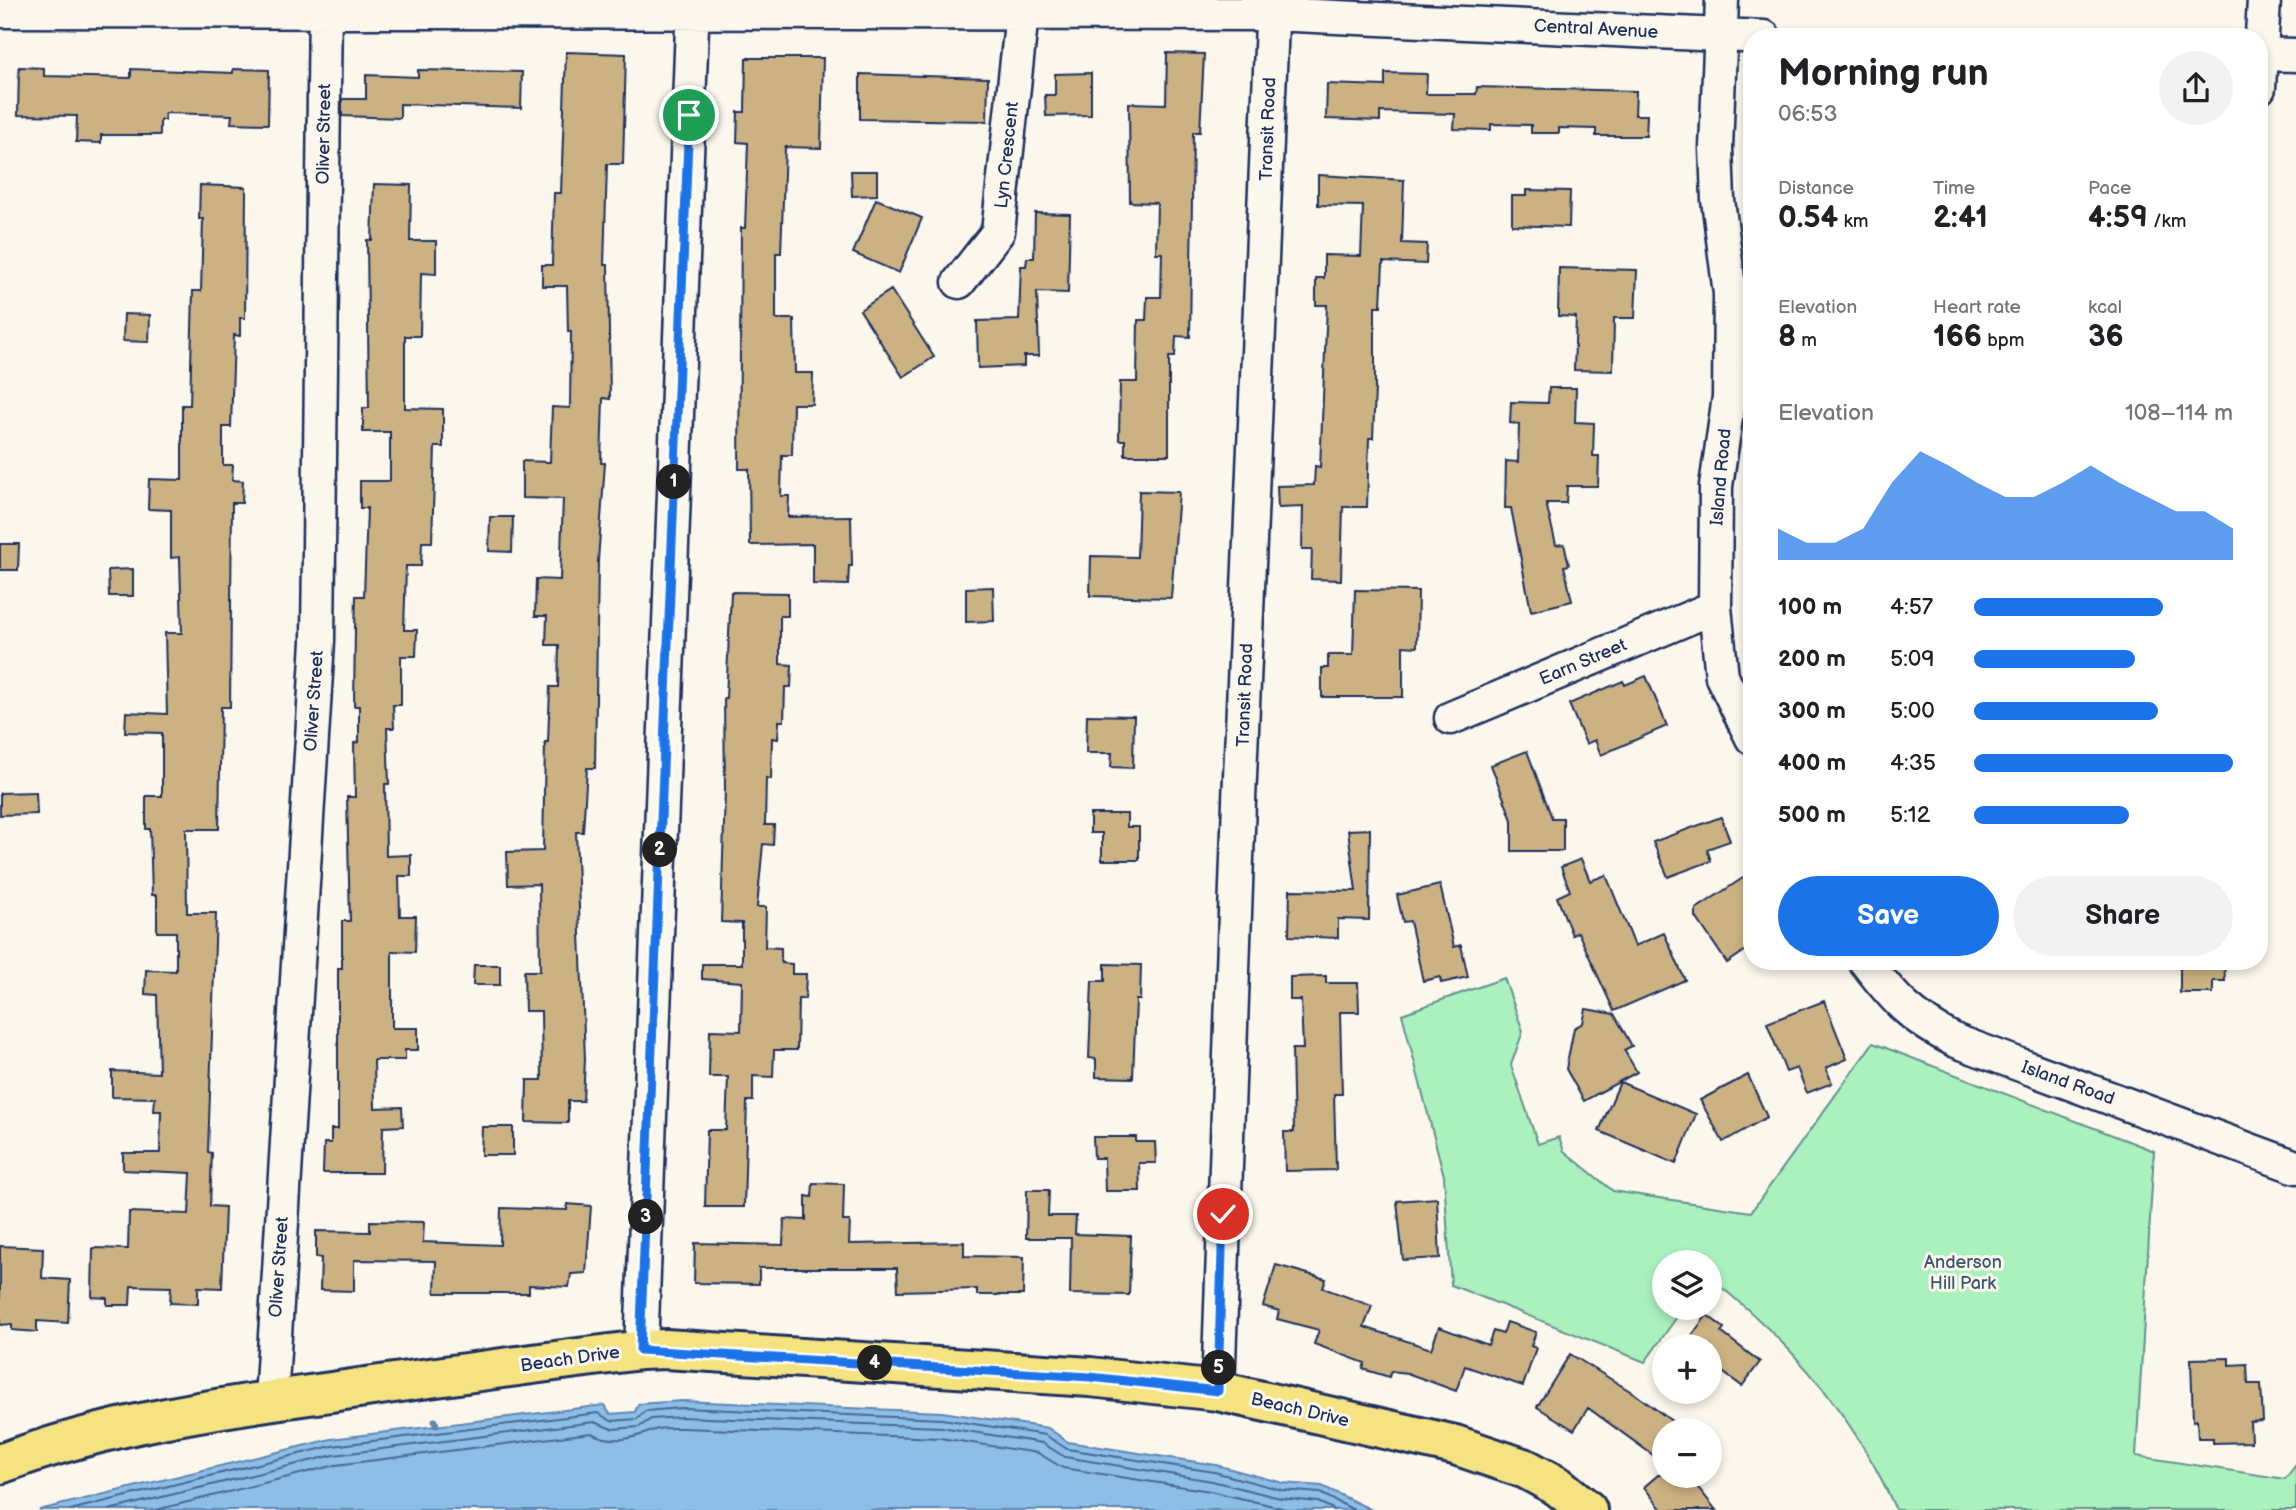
<!DOCTYPE html>
<html lang="en">
<head>
<meta charset="utf-8">
<style>
  body { margin:0; font-family:"Balsamiq Sans",sans-serif; background:#f2f2f2; color:#202124; height:100vh; display:flex; flex-direction:column; font-size:26px; white-space:nowrap }
  * { box-sizing:border-box; margin:0 }
  p { font-size:23px; color:#757577 }
  .icon { flex:none; width:38px; height:38px; fill:none; stroke:currentColor; stroke-width:2; stroke-linecap:round; stroke-linejoin:round }
  .map { position:relative; flex:1; overflow:hidden }
  .panel { position:absolute; left:1743px; top:28px; width:525px; height:942px; display:flex; flex-direction:column; background:#fff; border-radius:28px; box-shadow:0 4px 10px #0003 }
  .panel>* { flex:none }
  .fabs { position:absolute; left:1652px; top:1250px; display:grid; gap:14px }
  .fabs a { display:grid; place-items:center; width:70px; height:70px; border-radius:50%; background:#fff; box-shadow:0 4px 10px #0003; font-size:35px }
  .pin { position:absolute; display:grid; place-items:center; width:60px; height:60px; color:#fff; margin:-30px; border:4px solid #fff; border-radius:50%; box-shadow:0 2px 7px #0007 }
  .km { position:absolute; width:35px; height:35px; margin:-18px; border-radius:50%; background:#222; color:#fff; font-size:19px; line-height:35px; text-align:center }
  .round { display:grid; place-items:center; flex:none; width:74px; height:74px; border-radius:37px; background:#f2f2f2 }
  .overview { display:flex; align-items:center; justify-content:space-between; height:119px; padding:0 35px }
  h1 { font-size:38px; font-weight:600; line-height:52px }
  .metrics { display:grid; grid-template-columns:repeat(3,1fr); gap:10px; height:119px; padding:7px 35px }
  .metrics div { display:grid; align-content:center }
  .metrics b { font-size:30px; font-weight:600 }
  .metrics small { font-size:19px; font-weight:400 }
  .metrics p { font-size:19px }
  .chart { height:196px; padding:14px 35px }
  .chart p { display:flex; justify-content:space-between }
  .chart svg { width:100%; height:126px; margin-top:7px; fill:#1a73e8; opacity:.7 }
  .primary-button { display:flex; gap:14px; margin-top:auto; padding:14px 35px }
  .primary-button a { flex:1; height:80px; border-radius:42px; background:#1a73e8; color:#fff; font-size:28px; font-weight:600; line-height:80px; text-align:center }
  .primary-button a+a { background:#f2f2f2; color:#202124 }
  ul { padding:0 35px; list-style:none; font-size:23px }
  li { display:grid; grid-template-columns:112px 84px 1fr; align-items:center; height:52px }
  li i { height:18px; border-radius:9px; background:#1a73e8 }
  .map>svg:first-child { display:block }
</style>
</head>
<body>
<div class="map">
<svg width="2296" height="1510" viewBox="0 0 2296 1510">
  <rect width="100%" height="100%" fill="#fbf7ec"/>
  <filter id="ink" filterUnits="userSpaceOnUse"><feTurbulence type="fractalNoise" baseFrequency=".0143" numOctaves="2"/><feDisplacementMap in="SourceGraphic" scale="14" xChannelSelector="R" yChannelSelector="G"/><feConvolveMatrix kernelMatrix="1 2 1 2 8 2 1 2 1" color-interpolation-filters="sRGB"/></filter>
  <g filter="url(#ink)">
    <path fill="#aaf1be" stroke="#62908e" stroke-width="2" d="M 1504,978 L 1523,1031 L 1511,1065 L 1538,1144 L 1559,1137 L 1564,1151 L 1613,1191 L 1751,1212 L 1873,1043 L 2154,1151 L 2136,1456 L 2285,1479 L 2296,1465 L 2296,1510 L 1896,1510 C 1855,1416 1789,1340 1710,1278 L 1710,1262 L 1664,1262 L 1664,1307 L 1684,1307 L 1645,1362 L 1451,1285 L 1444,1176 L 1402,1014 Z"/>
    <path fill="#8cbee8" stroke="#5f85b1" stroke-width="2" d="M 682,1401 L 942,1412 L 1048,1428 L 1068,1442 L 1216,1465 L 1283,1483 L 1322,1486 L 1372,1510 L 39,1510 L 331,1439 L 604,1405 L 610,1414 L 635,1412 L 638,1404 Z"/>
    <g fill="none" stroke-linecap="round" stroke-linejoin="round">
      <path stroke="#486895" stroke-width="2" d="M 70,1510 L 332,1446 L 598,1413 L 611,1421 L 637,1419 L 645,1411 L 682,1408 L 942,1419 L 1045,1435 L 1067,1449 L 1214,1472 L 1282,1490 L 1320,1493 L 1354,1510
        M 109,1510 L 334,1455 L 594,1422 L 612,1429 L 639,1427 L 651,1419 L 682,1417 L 941,1427 L 1042,1443 L 1065,1457 L 1212,1481 L 1280,1498 L 1318,1502 L 1335,1510
        M 156,1510 L 336,1465 L 591,1433 C 613,1444 633,1439 654,1430 C 662,1427 675,1428 683,1428 L 940,1438 L 1038,1453 L 1063,1468 L 1210,1491 L 1290,1510"/>
      <path stroke="#5f85b1" stroke-width="7" d="M 435,1421 L 436,1425"/>
    </g>
    <path fill="#ccb282" stroke="#1b2f5e" stroke-width="2" d="M 566,52 L 626,54 L 623,164 L 607,164 L 604,265 L 608,265 L 610,399 L 603,398 L 601,463 L 605,463 L 598,561 L 595,768 L 587,768 L 583,832 L 576,832 L 585,1059 L 583,1101 L 568,1101 L 568,1123 L 526,1122 L 527,1080 L 542,1080 L 541,1011 L 525,1011 L 524,971 L 540,971 L 539,884 L 508,885 L 507,852 L 543,851 L 545,742 L 548,742 L 550,687 L 558,687 L 559,645 L 546,645 L 547,616 L 535,616 L 536,579 L 560,580 L 563,499 L 522,498 L 522,461 L 550,462 L 552,407 L 570,408 L 571,332 L 568,332 L 567,286 L 542,286 L 542,265 L 552,265 L 554,193 L 561,193 Z
      M 1167,53 L 1204,54 L 1200,132 L 1193,132 L 1190,337 L 1176,336 L 1175,357 L 1169,357 L 1169,455 L 1125,455 L 1125,440 L 1119,440 L 1120,382 L 1137,382 L 1138,320 L 1146,320 L 1147,297 L 1161,297 L 1162,253 L 1156,253 L 1157,203 L 1130,202 L 1129,103 L 1166,104 Z
      M 746,58 L 823,58 L 821,148 L 785,147 L 781,253 L 776,253 L 776,319 L 794,319 L 795,373 L 813,373 L 812,404 L 793,404 L 792,455 L 782,455 L 781,496 L 789,496 L 788,517 L 851,516 L 852,566 L 849,566 L 848,585 L 813,584 L 813,544 L 750,545 L 749,469 L 739,469 L 741,228 L 745,228 L 748,143 L 737,142 L 738,112 L 745,112 Z
      M 19,67 L 44,68 L 44,76 L 131,78 L 131,69 L 233,73 L 233,69 L 269,70 L 268,124 L 231,123 L 232,115 L 165,113 L 165,120 L 160,120 L 160,135 L 101,135 L 101,143 L 76,142 L 77,116 L 18,115 Z
      M 418,70 L 522,72 L 521,108 L 400,104 L 400,118 L 342,116 L 342,99 L 366,99 L 366,75 L 418,77 Z
      M 1091,73 L 1091,115 L 1046,116 L 1045,95 L 1055,95 L 1055,74 Z
      M 1385,73 L 1427,74 L 1426,94 L 1476,94 L 1477,87 L 1636,91 L 1635,115 L 1647,115 L 1646,136 L 1596,136 L 1596,129 L 1559,128 L 1559,133 L 1531,133 L 1531,125 L 1491,124 L 1491,130 L 1454,129 L 1455,114 L 1380,112 L 1380,121 L 1326,119 L 1327,84 L 1385,86 Z
      M 860,74 L 988,78 L 987,121 L 860,119 Z
      M 851,171 L 877,171 L 877,195 L 852,196 Z
      M 1318,175 L 1404,180 L 1402,243 L 1427,244 L 1426,264 L 1383,262 L 1381,306 L 1375,306 L 1375,388 L 1373,438 L 1369,438 L 1367,507 L 1343,507 L 1341,580 L 1311,579 L 1312,549 L 1302,549 L 1303,507 L 1278,508 L 1277,486 L 1314,485 L 1315,466 L 1320,467 L 1327,305 L 1316,305 L 1316,278 L 1324,278 L 1324,255 L 1361,256 L 1363,206 L 1318,205 Z
      M 374,184 L 411,185 L 410,241 L 436,241 L 436,274 L 421,273 L 420,336 L 405,336 L 405,408 L 443,409 L 443,447 L 435,447 L 432,542 L 422,542 L 421,566 L 406,566 L 404,630 L 417,630 L 416,656 L 401,656 L 401,705 L 393,705 L 394,728 L 387,728 L 389,784 L 385,784 L 386,856 L 411,855 L 411,876 L 399,876 L 400,916 L 416,916 L 415,952 L 392,951 L 392,1028 L 418,1028 L 418,1050 L 405,1050 L 405,1060 L 374,1060 L 375,1108 L 402,1107 L 403,1126 L 383,1127 L 382,1173 L 323,1173 L 324,1143 L 331,1143 L 331,1129 L 338,1129 L 338,968 L 342,968 L 342,921 L 350,921 L 347,797 L 355,797 L 354,743 L 359,742 L 359,706 L 354,706 L 355,629 L 356,596 L 364,596 L 367,508 L 360,508 L 360,481 L 390,481 L 390,432 L 363,432 L 363,408 L 369,408 L 367,240 L 372,240 Z
      M 200,185 L 246,187 L 245,318 L 240,318 L 240,336 L 234,335 L 231,427 L 223,427 L 223,465 L 233,465 L 232,480 L 243,481 L 242,503 L 232,503 L 230,707 L 221,707 L 219,829 L 186,829 L 187,913 L 216,913 L 208,1152 L 212,1153 L 210,1206 L 225,1207 L 222,1288 L 198,1287 L 198,1304 L 170,1303 L 171,1287 L 131,1286 L 130,1305 L 107,1305 L 107,1298 L 92,1297 L 93,1248 L 128,1249 L 129,1212 L 189,1214 L 191,1173 L 123,1170 L 123,1153 L 160,1153 L 161,1111 L 154,1111 L 155,1098 L 112,1097 L 112,1071 L 159,1073 L 157,995 L 145,994 L 146,970 L 176,971 L 176,932 L 157,932 L 157,895 L 152,895 L 150,829 L 146,829 L 146,796 L 162,796 L 162,733 L 125,732 L 126,712 L 167,714 L 165,633 L 182,633 L 180,557 L 171,558 L 171,510 L 148,509 L 149,479 L 182,480 L 182,405 L 190,405 L 193,291 L 201,291 L 203,219 L 199,219 Z
      M 1526,190 L 1570,191 L 1569,227 L 1512,225 L 1512,196 L 1526,196 Z
      M 876,199 L 922,218 L 899,273 L 853,253 Z
      M 1035,213 L 1070,214 L 1068,293 L 1037,292 L 1039,356 L 1024,356 L 1024,366 L 978,368 L 977,321 L 1019,320 L 1021,266 L 1026,266 L 1027,258 L 1034,258 Z
      M 1559,268 L 1637,270 L 1635,318 L 1614,318 L 1613,371 L 1574,370 L 1576,317 L 1558,316 Z
      M 891,290 L 934,357 L 903,377 L 860,310 Z
      M 124,314 L 150,315 L 149,342 L 123,341 Z
      M 1549,388 L 1576,388 L 1575,422 L 1594,423 L 1593,456 L 1599,456 L 1598,486 L 1567,486 L 1566,503 L 1546,503 L 1556,545 L 1564,544 L 1569,565 L 1564,566 L 1572,601 L 1531,611 L 1511,508 L 1505,508 L 1506,461 L 1518,462 L 1519,424 L 1510,423 L 1511,402 L 1548,403 Z
      M 1139,491 L 1179,492 L 1171,598 L 1090,596 L 1091,556 L 1137,557 Z
      M 490,517 L 513,517 L 512,552 L 489,551 Z
      M 0,544 L 19,544 L 18,570 L 0,570 Z
      M 133,569 L 133,596 L 109,596 L 108,570 Z
      M 993,587 L 994,621 L 966,622 L 966,588 Z
      M 1355,590 L 1418,591 L 1417,647 L 1403,646 L 1403,697 L 1322,697 L 1322,668 L 1328,668 L 1328,655 L 1353,655 Z
      M 731,592 L 788,593 L 788,616 L 780,616 L 780,664 L 792,665 L 791,687 L 785,687 L 784,721 L 779,721 L 778,739 L 772,738 L 771,779 L 766,778 L 765,825 L 774,825 L 773,845 L 763,844 L 757,907 L 766,907 L 765,947 L 781,948 L 781,963 L 792,964 L 792,974 L 806,974 L 805,999 L 798,999 L 797,1050 L 774,1050 L 773,1077 L 753,1076 L 753,1101 L 747,1101 L 744,1207 L 705,1207 L 707,1130 L 726,1130 L 728,1077 L 709,1077 L 710,1030 L 741,1031 L 742,982 L 702,979 L 702,964 L 742,964 L 742,923 L 721,922 L 725,790 L 724,698 L 726,698 Z
      M 1646,676 L 1667,726 L 1601,755 L 1595,740 L 1586,744 L 1569,704 L 1623,681 L 1625,685 Z
      M 1087,715 L 1134,716 L 1133,768 L 1111,767 L 1112,753 L 1086,753 Z
      M 1527,751 L 1552,818 L 1563,818 L 1563,851 L 1512,851 L 1512,820 L 1491,765 Z
      M 36,792 L 37,814 L 0,815 L 0,793 Z
      M 1090,814 L 1127,814 L 1127,827 L 1139,827 L 1139,860 L 1102,860 L 1102,833 L 1090,833 Z
      M 1721,817 L 1730,841 L 1707,849 L 1711,861 L 1668,877 L 1653,842 Z
      M 1370,829 L 1369,920 L 1338,919 L 1338,938 L 1289,936 L 1290,890 L 1356,891 L 1348,830 Z
      M 1581,859 L 1590,881 L 1606,875 L 1635,946 L 1664,933 L 1685,980 L 1614,1011 L 1578,932 L 1572,935 L 1557,897 L 1570,891 L 1561,867 Z
      M 1752,872 L 1752,946 L 1727,963 L 1696,917 L 1696,909 Z
      M 1440,885 L 1454,947 L 1461,945 L 1468,977 L 1441,983 L 1440,977 L 1423,981 L 1410,921 L 1403,922 L 1397,895 Z
      M 2180,961 L 2224,961 L 2225,981 L 2213,981 L 2213,993 L 2180,993 Z
      M 1105,964 L 1141,965 L 1140,1000 L 1136,1000 L 1133,1078 L 1096,1077 L 1096,1059 L 1089,1058 L 1092,981 L 1105,981 Z
      M 474,965 L 500,965 L 500,985 L 473,985 Z
      M 1326,976 L 1326,983 L 1358,983 L 1359,1012 L 1340,1012 L 1342,1094 L 1334,1094 L 1336,1170 L 1285,1171 L 1284,1132 L 1294,1132 L 1292,1049 L 1303,1049 L 1301,1000 L 1290,1000 L 1290,977 Z
      M 1824,1001 L 1847,1059 L 1826,1068 L 1832,1083 L 1807,1093 L 1797,1068 L 1786,1072 L 1767,1023 Z
      M 1586,1009 L 1614,1014 L 1632,1046 L 1624,1050 L 1637,1072 L 1584,1101 L 1566,1069 L 1574,1028 L 1583,1023 Z
      M 1748,1075 L 1767,1117 L 1723,1142 L 1700,1100 Z
      M 1620,1082 L 1696,1114 L 1676,1164 L 1599,1131 Z
      M 482,1127 L 513,1127 L 513,1155 L 481,1155 Z
      M 1093,1137 L 1136,1137 L 1136,1142 L 1155,1142 L 1156,1163 L 1139,1163 L 1140,1191 L 1105,1191 L 1104,1158 L 1094,1158 Z
      M 813,1183 L 844,1184 L 843,1221 L 850,1221 L 849,1244 L 964,1242 L 964,1256 L 1024,1257 L 1023,1295 L 977,1295 L 977,1289 L 898,1291 L 897,1268 L 759,1268 L 759,1284 L 694,1283 L 695,1243 L 783,1245 L 784,1219 L 806,1220 L 806,1196 L 812,1197 Z
      M 1027,1190 L 1049,1190 L 1048,1216 L 1076,1216 L 1075,1234 L 1131,1236 L 1129,1295 L 1070,1294 L 1071,1238 L 1026,1238 Z
      M 1437,1198 L 1440,1258 L 1403,1260 L 1397,1201 Z
      M 567,1204 L 591,1206 L 586,1273 L 571,1274 L 569,1287 L 529,1285 L 529,1293 L 435,1293 L 436,1261 L 354,1260 L 354,1291 L 320,1290 L 321,1258 L 316,1257 L 316,1231 L 370,1232 L 370,1221 L 424,1222 L 423,1242 L 500,1245 L 501,1208 L 567,1210 Z
      M 0,1246 L 43,1248 L 42,1278 L 70,1280 L 68,1323 L 37,1321 L 37,1332 L 12,1330 L 12,1324 L 0,1325 Z
      M 1276,1265 L 1326,1279 L 1323,1288 L 1372,1306 L 1364,1327 L 1431,1349 L 1439,1327 L 1488,1345 L 1493,1331 L 1503,1334 L 1507,1322 L 1536,1332 L 1531,1346 L 1536,1348 L 1523,1386 L 1465,1366 L 1456,1391 L 1407,1373 L 1391,1371 L 1389,1377 L 1363,1369 L 1365,1363 L 1314,1344 L 1319,1330 L 1277,1319 L 1279,1311 L 1263,1306 Z
      M 1707,1315 L 1724,1328 L 1721,1332 L 1760,1362 L 1742,1386 L 1710,1363 L 1710,1346 L 1684,1346 Z
      M 1570,1354 L 1635,1394 L 1684,1430 L 1664,1430 L 1664,1463 L 1588,1408 L 1574,1430 L 1537,1407 Z
      M 2229,1358 L 2229,1365 L 2247,1364 L 2248,1384 L 2261,1384 L 2263,1421 L 2250,1422 L 2251,1442 L 2213,1443 L 2213,1438 L 2198,1438 L 2197,1420 L 2193,1421 L 2191,1359 Z
      M 1658,1475 L 1688,1475 L 1716,1510 L 1662,1510 L 1644,1487 Z"/>
    <g fill="none" stroke-linecap="round" stroke-linejoin="round">
      <defs>
        <path id="minor" d="M 1722,0 L 1716,148 L 1718,200 L 1730,294 L 1729,397 L 1716,486 L 1715,607 L 1722,677 L 1752,738
          M 0,11 L 1272,14 L 1764,37
          M 2259,54 L 2296,55
          M 2259,88 L 2264,0
          M 959,282 L 998,232 L 1022,14
          M 1451,718 L 1715,607
          M 1865,961 C 1895,1000 1911,1018 1956,1041 L 2296,1167
          M 641,1350 L 693,0
          M 1218,1391 C 1232,927 1253,464 1273,0
          M 271,1400 L 318,641 L 325,0"/>
        <path id="major" d="M 0,1464 C 105,1424 220,1407 331,1392 C 434,1377 537,1363 641,1350 L 666,1349 L 1090,1377 L 1218,1391 L 1455,1445 L 1526,1469 L 1559,1487 L 1587,1510"/>
      </defs>
      <use href="#minor" stroke="#1b2f5e" stroke-width="37"/>
      <use href="#major" stroke="#1b2f5e" stroke-width="44"/>
      <use href="#minor" stroke="#fbf7ec" stroke-width="32"/>
      <use href="#major" stroke="#f5e382" stroke-width="38"/>
    </g>
  </g>
  <g fill="none" stroke-linecap="round" stroke-linejoin="round" filter="url(#ink)">
    <defs>
      <path id="route" d="M 689,115 L 640,1350 L 1090,1377 L 1218,1391 L 1223,1214"/>
    </defs>
    <use href="#route" stroke="#fff" stroke-width="14"/>
    <use href="#route" stroke="#1a73e8" stroke-width="9"/>
  </g>
  <g text-anchor="middle" dominant-baseline="central" stroke-width="6" stroke-linejoin="round" paint-order="stroke">
    <g font-size="18" fill="#1b2f5e" stroke="#fbf7ec">
      <text transform="translate(1596 29) rotate(3)">Central Avenue</text>
      <text transform="translate(1268 129) rotate(-88)">Transit Road</text>
      <text transform="translate(324 134) rotate(-89)">Oliver Street</text>
      <text transform="translate(1007 155) rotate(-84)">Lyn Crescent</text>
      <text transform="translate(1721 477) rotate(-85)">Island Road</text>
      <text transform="translate(1583 662) rotate(-23)">Earn Street</text>
      <text transform="translate(1245 695) rotate(-88)">Transit Road</text>
      <text transform="translate(314 701) rotate(-86)">Oliver Street</text>
      <text transform="translate(2068 1083) rotate(20)">Island Road</text>
      <text transform="translate(279 1267) rotate(-86)">Oliver Street</text>
      <text transform="translate(570 1359) rotate(-8)">Beach Drive</text>
      <text transform="translate(1300 1410) rotate(13)">Beach Drive</text>
    </g>
    <g font-size="18" fill="#385671" stroke="#fbf7ec">
      <text x="1963" y="1262">Anderson<tspan x="1963" dy="21">Hill Park</tspan></text>
    </g>
  </g>
</svg>
<div class="fabs">
<a><svg class="icon" aria-label="layers" viewBox="0 0 24 24"><path d="M12 4l9 5-9 5-9-5zM3 14l9 5 9-5"/></svg></a>
<a>+</a>
<a>−</a>
</div>
<div class="pin" style="left:689px;top:115px;background:#1e9e55"><svg class="icon" aria-label="arrive" viewBox="0 0 24 24"><path d="M6 21V4h12l-3 4 3 4H6"/></svg></div>
<div class="pin" style="left:1223px;top:1214px;background:#d93025"><svg class="icon" aria-label="check" viewBox="0 0 24 24"><path d="M5 12l5 5 9-10"/></svg></div>
<b class="km" style="left:674px;top:482px">1</b>
<b class="km" style="left:660px;top:850px">2</b>
<b class="km" style="left:646px;top:1217px">3</b>
<b class="km" style="left:875px;top:1363px">4</b>
<b class="km" style="left:1219px;top:1368px">5</b>
<section class="panel">
<div class="overview"><div><h1>Morning run</h1><p>06:53</p></div><a class="round"><svg class="icon" aria-label="share" viewBox="0 0 24 24"><path d="M12 15V3M7 8l5-5 5 5M5 13v7h14v-7"/></svg></a></div>
<div class="metrics">
<div><p>Distance</p><b>0.54<small> km</small></b></div>
<div><p>Time</p><b>2:41</b></div>
<div><p>Pace</p><b>4:59<small> /km</small></b></div>
</div>
<div class="metrics">
<div><p>Elevation</p><b>8<small> m</small></b></div>
<div><p>Heart rate</p><b>166<small> bpm</small></b></div>
<div><p>kcal</p><b>36</b></div>
</div>
<div class="chart"><p><span>Elevation</span>108–114 m</p>
<svg viewBox="0 0 160 44" preserveAspectRatio="none"><path d="M0 44V33L10 38L20 38L30 33L40 17L50 6L60 11L70 17L80 22L90 22L100 17L110 11L120 17L130 22L140 27L150 27L160 33V44z"/></svg>
</div>
<ul>
<li><b>100 m</b>4:57<i style="width:73%"></i></li>
<li><b>200 m</b>5:09<i style="width:62%"></i></li>
<li><b>300 m</b>5:00<i style="width:71%"></i></li>
<li><b>400 m</b>4:35<i style="width:100%"></i></li>
<li><b>500 m</b>5:12<i style="width:60%"></i></li>
</ul>
<div class="primary-button"><a>Save</a><a>Share</a></div>
</section>
</div>
</body>
</html>
